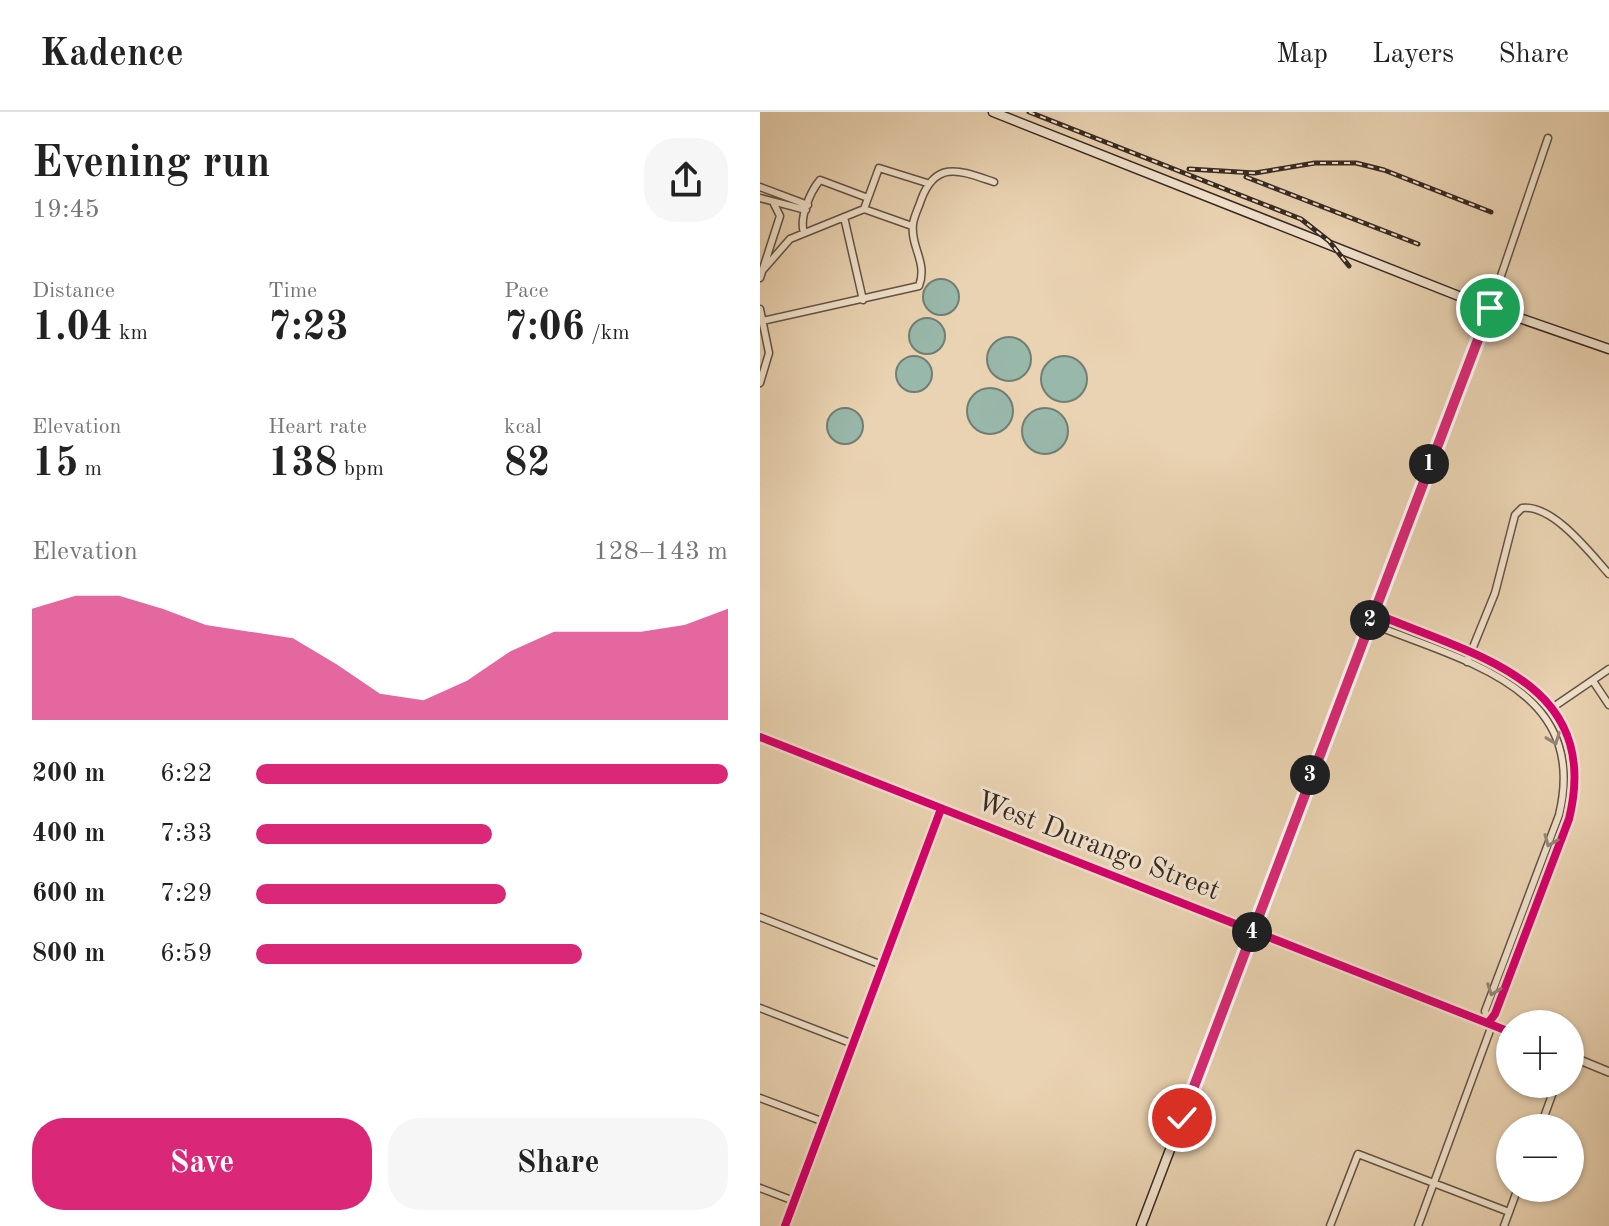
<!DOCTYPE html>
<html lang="en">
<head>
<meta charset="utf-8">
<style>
  body { margin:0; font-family:"Old Standard TT",serif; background:#f6f6f6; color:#222; height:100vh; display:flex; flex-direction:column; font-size:30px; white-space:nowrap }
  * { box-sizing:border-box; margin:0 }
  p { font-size:26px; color:#767676 }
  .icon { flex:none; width:44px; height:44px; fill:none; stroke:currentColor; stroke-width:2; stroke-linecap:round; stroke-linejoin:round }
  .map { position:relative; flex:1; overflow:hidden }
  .details { display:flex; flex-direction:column; background:#fff; width:760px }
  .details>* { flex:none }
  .fabs { position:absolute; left:736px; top:898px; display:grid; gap:16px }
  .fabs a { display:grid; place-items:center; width:88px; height:88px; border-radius:50%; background:#fff; box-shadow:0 2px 6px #0004; font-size:40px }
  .pin { position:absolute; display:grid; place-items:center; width:68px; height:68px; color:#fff; margin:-34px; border:4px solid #fff; border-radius:50%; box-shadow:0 2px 8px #0007 }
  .km { position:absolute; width:40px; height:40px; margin:-20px; border-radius:50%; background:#222; color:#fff; font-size:22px; line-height:40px; text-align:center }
  .round { display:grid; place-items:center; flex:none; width:84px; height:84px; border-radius:32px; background:#f6f6f6 }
  .summary { display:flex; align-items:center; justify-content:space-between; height:136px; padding:0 32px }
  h1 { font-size:44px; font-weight:600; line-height:60px }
  .figures { display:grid; grid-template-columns:repeat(3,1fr); gap:12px; height:136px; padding:8px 32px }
  .figures div { display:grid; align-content:center }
  .figures b { font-size:40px; font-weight:600 }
  .figures small { font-size:22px; font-weight:400 }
  .figures p { font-size:22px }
  .chart { height:224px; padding:16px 32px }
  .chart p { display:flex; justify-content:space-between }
  .chart svg { width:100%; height:144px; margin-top:8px; fill:#db2777; opacity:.7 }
  .primary-button { display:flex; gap:16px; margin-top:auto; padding:16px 32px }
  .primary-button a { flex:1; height:92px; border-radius:32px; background:#db2777; color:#fff; font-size:32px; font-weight:600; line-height:92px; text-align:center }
  .primary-button a+a { background:#f6f6f6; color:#222 }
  ul { padding:0 32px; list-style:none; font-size:26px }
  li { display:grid; grid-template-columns:128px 96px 1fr; align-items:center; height:60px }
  li i { height:20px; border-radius:10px; background:#db2777 }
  header { display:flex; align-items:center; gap:48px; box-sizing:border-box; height:112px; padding:0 40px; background:#fff; border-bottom:2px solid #e0e0e0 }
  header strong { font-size:38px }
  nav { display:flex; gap:44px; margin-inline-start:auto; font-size:28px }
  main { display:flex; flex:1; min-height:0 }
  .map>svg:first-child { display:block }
</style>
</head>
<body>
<header>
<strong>Kadence</strong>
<nav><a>Map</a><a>Layers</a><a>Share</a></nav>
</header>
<main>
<section class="details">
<div class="summary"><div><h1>Evening run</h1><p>19:45</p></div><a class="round"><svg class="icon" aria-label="share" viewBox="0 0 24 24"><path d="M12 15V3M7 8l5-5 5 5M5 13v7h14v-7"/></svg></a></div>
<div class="figures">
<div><p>Distance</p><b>1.04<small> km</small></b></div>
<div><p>Time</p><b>7:23</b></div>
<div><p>Pace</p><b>7:06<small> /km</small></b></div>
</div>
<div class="figures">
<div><p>Elevation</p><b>15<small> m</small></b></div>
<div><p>Heart rate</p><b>138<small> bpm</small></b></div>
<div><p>kcal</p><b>82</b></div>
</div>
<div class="chart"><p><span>Elevation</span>128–143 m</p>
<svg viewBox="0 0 160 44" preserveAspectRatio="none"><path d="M0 44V10L10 6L20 6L30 10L40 15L50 17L60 19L70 27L80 36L90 38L100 32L110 23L120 17L130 17L140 17L150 15L160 10V44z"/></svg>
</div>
<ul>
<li><b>200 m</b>6:22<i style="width:100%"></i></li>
<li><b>400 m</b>7:33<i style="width:50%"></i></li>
<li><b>600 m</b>7:29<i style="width:53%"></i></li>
<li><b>800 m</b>6:59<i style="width:69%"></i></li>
</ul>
<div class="primary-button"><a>Save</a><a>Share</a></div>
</section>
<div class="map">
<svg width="849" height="1114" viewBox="0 0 849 1114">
  <rect width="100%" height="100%" fill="#ead3b2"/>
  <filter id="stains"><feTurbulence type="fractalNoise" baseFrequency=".0025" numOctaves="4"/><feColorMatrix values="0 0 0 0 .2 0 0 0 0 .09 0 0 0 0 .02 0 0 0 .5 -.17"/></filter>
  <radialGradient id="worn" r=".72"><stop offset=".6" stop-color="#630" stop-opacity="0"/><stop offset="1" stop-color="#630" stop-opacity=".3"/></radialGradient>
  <path fill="#98b8ab" stroke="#717e74" stroke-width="2" d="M163 185a18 18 0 1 1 36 0a18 18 0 1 1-36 0Z
    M149 224a18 18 0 1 1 36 0a18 18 0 1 1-36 0Z
    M227 247a22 22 0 1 1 44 0a22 22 0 1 1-44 0Z
    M281 267a23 23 0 1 1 46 0a23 23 0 1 1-46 0Z
    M136 262a18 18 0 1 1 36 0a18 18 0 1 1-36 0Z
    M207 299a23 23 0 1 1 46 0a23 23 0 1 1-46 0Z
    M67 314a18 18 0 1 1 36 0a18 18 0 1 1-36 0Z
    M262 319a23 23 0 1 1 46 0a23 23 0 1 1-46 0Z"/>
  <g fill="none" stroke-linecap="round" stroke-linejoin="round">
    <defs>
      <path id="minor" d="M 0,75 L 48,93
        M 0,86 L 46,98
        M 104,97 L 119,56 L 167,71
        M 84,105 L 103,188
        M 44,121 C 39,106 50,80 60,68 L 108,86
        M 2,159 L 30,127 L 104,97 L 152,114
        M 0,166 L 20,104 L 14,92
        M 730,196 L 788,26
        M 0,197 L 9,241 L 0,271
        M 2,209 L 159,174 C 168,150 150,135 153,112 C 154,104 159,95 161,88 C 176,47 201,59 234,70
        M 611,506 L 626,506 C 721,545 842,573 809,707 L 735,902 L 728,911
        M 611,506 L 622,516 C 711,551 829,579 799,703 L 725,899 L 728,911
        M 707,550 L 735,481 L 755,403 L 762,396 C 793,392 830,441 849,462
        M 833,569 L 849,593
        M 789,598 L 849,557
        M 0,805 L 122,853
        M 0,896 L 93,932
        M 0,986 L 64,1010
        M 780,1016 L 796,972
        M 0,1076 L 34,1089
        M 25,1114 L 181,697
        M 570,1114 L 598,1042 L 749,1100
        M 658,1114 L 732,913
        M 744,1114 L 758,1076"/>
      <path id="tertiary" d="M 0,625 L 750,920
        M 810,944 L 849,960"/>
      <path id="secondary" d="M 233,0 L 719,192 L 849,237
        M 381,1114 L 730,196"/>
    </defs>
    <use href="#minor" stroke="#635345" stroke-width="9"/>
    <use href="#tertiary" stroke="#635345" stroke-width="10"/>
    <use href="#secondary" stroke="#362821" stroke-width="11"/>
    <use href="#minor" stroke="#f1e2cd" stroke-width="6"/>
    <use href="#tertiary" stroke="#f1e2cd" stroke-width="7"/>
    <use href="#secondary" stroke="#f1e2cd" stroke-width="8"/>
    <defs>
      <path id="rail" d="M 269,0 L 541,107 L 569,129 L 589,154
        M 429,57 L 495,61 L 555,51 L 596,51 L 624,58 L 731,100
        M 486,65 L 658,132"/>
    </defs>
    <use href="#rail" stroke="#362821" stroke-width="5"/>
    <use href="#rail" stroke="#f1e2cd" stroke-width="2" stroke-dasharray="6" stroke-linecap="butt"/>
    <defs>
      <path id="cycleway" d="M 611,506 L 626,506 C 721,545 842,573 809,707 L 735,902 L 728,911
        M 0,625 L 750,920
        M 25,1114 L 181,697"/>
    </defs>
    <use href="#cycleway" stroke="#f1e2cd" stroke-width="13"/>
    <use href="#cycleway" stroke="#d6006c" stroke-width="8"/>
  </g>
  <defs><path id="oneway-chevron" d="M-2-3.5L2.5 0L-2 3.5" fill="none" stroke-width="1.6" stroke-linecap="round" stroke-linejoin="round" transform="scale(2)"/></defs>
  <g stroke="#948577">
    <use href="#oneway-chevron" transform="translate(794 627) rotate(69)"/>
    <use href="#oneway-chevron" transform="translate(790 729) rotate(112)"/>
    <use href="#oneway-chevron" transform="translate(733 878) rotate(110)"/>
  </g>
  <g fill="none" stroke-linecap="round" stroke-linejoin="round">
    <defs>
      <path id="route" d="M 422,1006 L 730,196"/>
    </defs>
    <use href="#route" stroke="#fff" stroke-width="16"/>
    <use href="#route" stroke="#db2777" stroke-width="10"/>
  </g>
  <g text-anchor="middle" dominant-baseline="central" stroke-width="6" stroke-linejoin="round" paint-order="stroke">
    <g font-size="28" fill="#362821" stroke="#f1e2cd">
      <text transform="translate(338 735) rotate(21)">West Durango Street</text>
    </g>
  </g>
  <rect width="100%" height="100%" filter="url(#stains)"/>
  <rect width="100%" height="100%" fill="url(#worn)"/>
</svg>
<div class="fabs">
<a>+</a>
<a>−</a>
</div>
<div class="pin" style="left:730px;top:196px;background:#1e9e55"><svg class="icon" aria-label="arrive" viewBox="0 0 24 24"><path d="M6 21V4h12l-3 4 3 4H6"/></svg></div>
<div class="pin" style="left:422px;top:1006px;background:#d93025"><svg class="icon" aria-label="check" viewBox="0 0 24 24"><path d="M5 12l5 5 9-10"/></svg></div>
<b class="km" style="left:669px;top:352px">1</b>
<b class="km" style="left:610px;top:508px">2</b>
<b class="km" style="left:550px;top:663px">3</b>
<b class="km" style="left:492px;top:820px">4</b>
</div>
</main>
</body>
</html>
